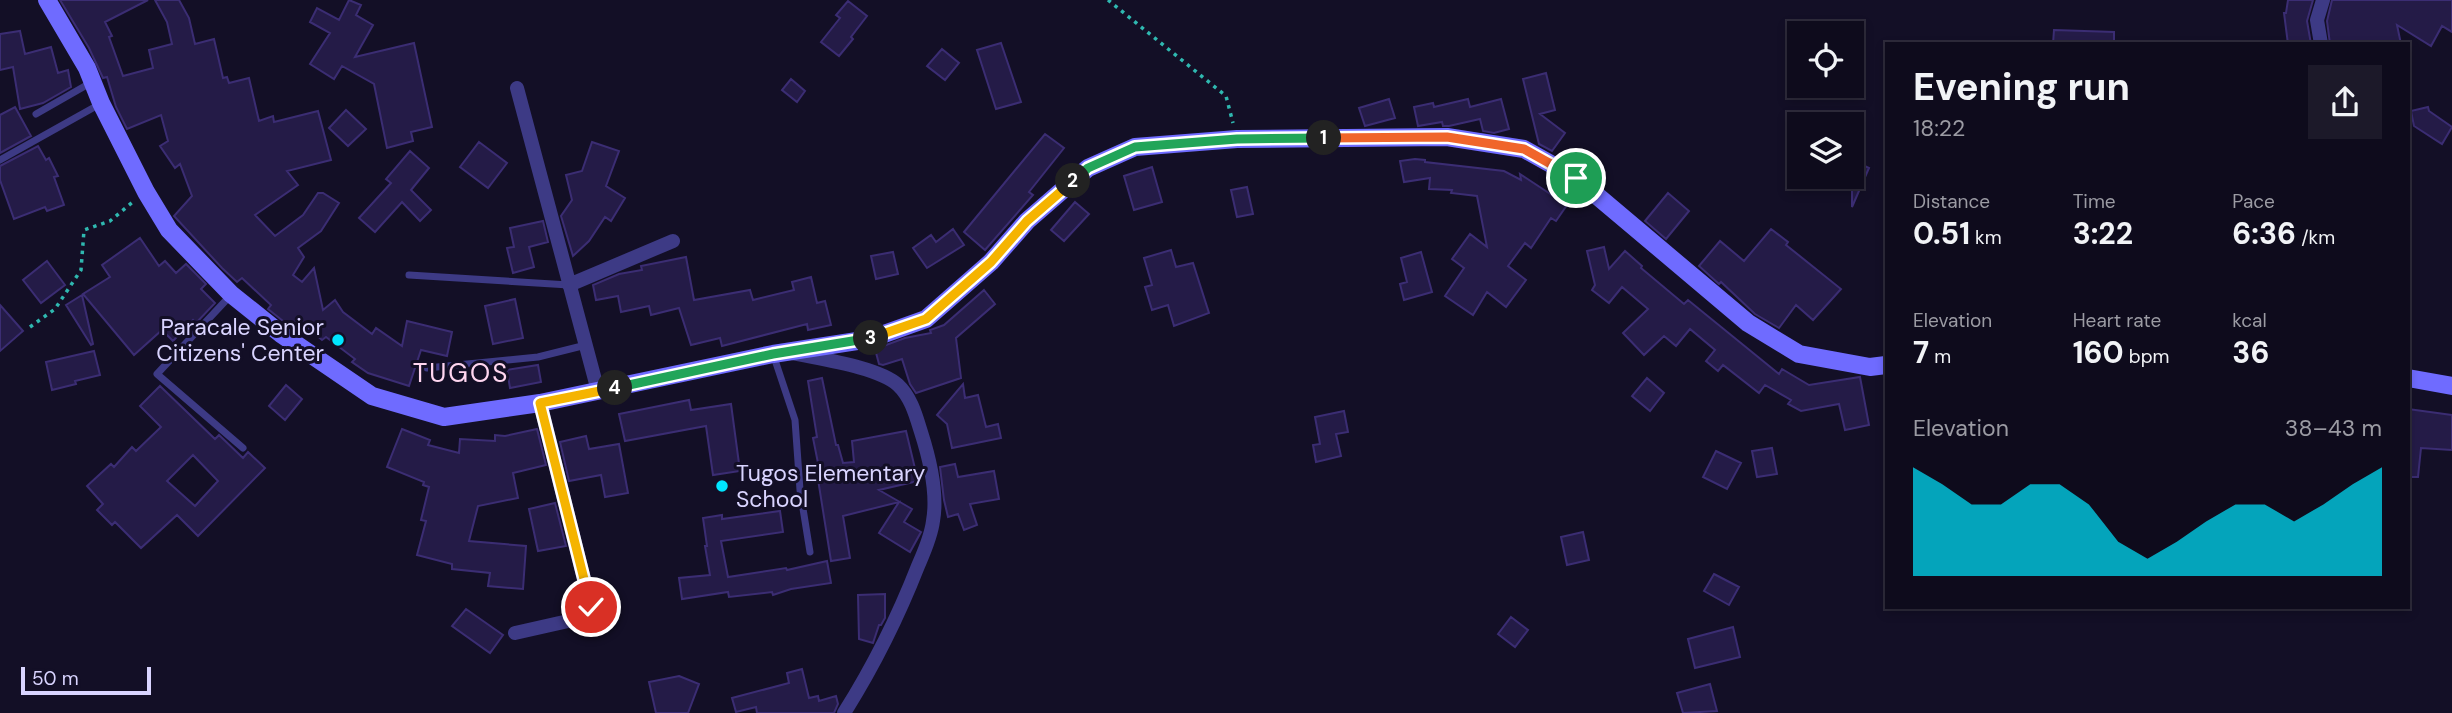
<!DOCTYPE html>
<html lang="en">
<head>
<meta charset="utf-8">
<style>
  body { margin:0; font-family:"DM Sans",sans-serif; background:#1c1929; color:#f1f3f6; height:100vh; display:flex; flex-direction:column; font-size:26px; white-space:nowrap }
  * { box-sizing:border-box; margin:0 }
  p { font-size:23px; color:#9b9ba3 }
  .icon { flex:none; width:38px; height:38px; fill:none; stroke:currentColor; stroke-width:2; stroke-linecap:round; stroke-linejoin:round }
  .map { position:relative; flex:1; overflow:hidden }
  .panel { position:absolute; left:1885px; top:42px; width:525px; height:567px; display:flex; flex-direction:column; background:#0e0b1c; border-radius:0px; box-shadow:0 4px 10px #0003,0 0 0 2px #2e2b3b }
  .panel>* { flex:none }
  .buttons { position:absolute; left:1787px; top:21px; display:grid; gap:14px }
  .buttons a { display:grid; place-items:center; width:77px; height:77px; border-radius:0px; background:#0e0b1c; box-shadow:0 4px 10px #0003,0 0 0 2px #2e2b3b; font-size:35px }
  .scale { position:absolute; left:21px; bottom:18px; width:130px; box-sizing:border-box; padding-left:7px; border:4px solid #d9d4ff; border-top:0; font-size:19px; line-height:24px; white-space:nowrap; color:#d9d4ff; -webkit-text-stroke:5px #130f26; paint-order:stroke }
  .pin { position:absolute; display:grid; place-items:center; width:60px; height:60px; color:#fff; margin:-30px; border:4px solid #fff; border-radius:50%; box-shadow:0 2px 7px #0007 }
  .km { position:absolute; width:35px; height:35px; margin:-18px; border-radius:50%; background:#222; color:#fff; font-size:19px; line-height:35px; text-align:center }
  .round { display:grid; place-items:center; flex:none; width:74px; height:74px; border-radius:0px; background:#1c1929 }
  .summary { display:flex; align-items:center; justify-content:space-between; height:119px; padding:0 28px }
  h1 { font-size:38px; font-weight:700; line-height:52px }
  .metrics { display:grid; grid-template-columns:repeat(3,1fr); gap:10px; height:119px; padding:7px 28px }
  .metrics div { display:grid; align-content:center }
  .metrics b { font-size:30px; font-weight:700 }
  .metrics small { font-size:19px; font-weight:400 }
  .metrics p { font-size:19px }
  .chart { height:196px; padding:14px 28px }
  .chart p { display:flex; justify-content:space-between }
  .chart svg { width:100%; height:126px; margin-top:7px; fill:#00e5ff; opacity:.7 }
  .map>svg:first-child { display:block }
</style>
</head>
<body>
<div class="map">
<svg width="2452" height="713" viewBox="0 0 2452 713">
  <rect width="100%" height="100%" fill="#130f26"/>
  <path fill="#241b47" stroke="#3b2d73" stroke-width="2" fill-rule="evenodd" d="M 60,0 L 148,0 L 105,22 L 112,36 L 109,37 L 123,76 L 153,68 L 149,50 L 172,44 L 167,22 L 155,0 L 179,0 L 189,18 L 195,44 L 214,39 L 223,78 L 227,77 L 229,83 L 249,78 L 259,121 L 273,116 L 274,122 L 318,111 L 331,160 L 287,171 L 298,185 L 255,215 L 275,236 L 303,215 L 318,193 L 323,193 L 339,203 L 321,231 L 298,248 L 304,257 L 293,275 L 302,282 L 314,268 L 323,310 L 335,300 L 343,312 L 372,334 L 376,328 L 402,346 L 407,321 L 452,332 L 447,356 L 421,350 L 409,386 L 368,373 L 352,362 L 355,359 L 326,337 L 322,340 L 298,319 L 290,326 L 288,325 L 268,309 L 271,305 L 242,278 L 237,282 L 222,268 L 174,216 L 192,196 L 180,164 L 175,168 L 160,146 L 168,141 L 161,115 L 127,129 L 116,107 L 107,77 L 103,78 L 89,48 Z
    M 349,0 L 361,5 L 356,15 L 373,25 L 355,57 L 414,43 L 432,127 L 411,132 L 413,141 L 387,148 L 374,84 L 342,66 L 334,79 L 310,64 L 330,33 L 310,22 L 317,8 L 339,20 Z
    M 2288,0 L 2313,0 L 2307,21 L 2311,44 L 2288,44 L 2284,13 L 2286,13 Z
    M 2332,0 L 2452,0 L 2452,32 L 2442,26 L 2431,46 L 2397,25 L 2401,44 L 2330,44 L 2327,21 Z
    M 848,1 L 867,16 L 851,37 L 853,39 L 839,56 L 821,42 L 840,18 L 836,15 Z
    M 2054,30 L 2114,32 L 2114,44 L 2053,44 Z
    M 20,31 L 25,54 L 51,47 L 58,73 L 68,70 L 71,87 L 43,103 L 20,109 L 13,67 L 0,70 L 0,34 Z
    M 1001,43 L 1021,102 L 996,109 L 977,50 Z
    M 942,49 L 959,63 L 945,80 L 927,66 Z
    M 1546,73 L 1555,110 L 1540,114 L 1565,133 L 1552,151 L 1539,144 L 1523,79 Z
    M 791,79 L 805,91 L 797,102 L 782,90 Z
    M 1389,99 L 1395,118 L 1365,126 L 1359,108 Z
    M 1468,99 L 1470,107 L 1501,99 L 1509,129 L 1494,133 L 1483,131 L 1480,119 L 1449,126 L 1443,126 L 1442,122 L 1418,126 L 1414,107 L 1433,103 L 1434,107 Z
    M 15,107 L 31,136 L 0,153 L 0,115 Z
    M 2428,107 L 2429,111 L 2452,127 L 2442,144 L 2414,126 L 2411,111 Z
    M 346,110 L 366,129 L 348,146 L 329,128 Z
    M 1045,134 L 1064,148 L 1029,192 L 1033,195 L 985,250 L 964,232 Z
    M 479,142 L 507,163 L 488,188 L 460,167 Z
    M 592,142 L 619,151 L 606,186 L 625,198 L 611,221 L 605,217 L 589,241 L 573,256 L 561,216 L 572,200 L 566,175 L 582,171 Z
    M 38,146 L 46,160 L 49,158 L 58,176 L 54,177 L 64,205 L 47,211 L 45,207 L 14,219 L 0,180 L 0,166 Z
    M 410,151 L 429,168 L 411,190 L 431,210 L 420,221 L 402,202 L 375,232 L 359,218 L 391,183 L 386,179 Z
    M 1415,159 L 1425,160 L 1425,162 L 1504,171 L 1521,180 L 1520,174 L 1567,205 L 1556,221 L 1551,218 L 1531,248 L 1525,243 L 1508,266 L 1526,280 L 1506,307 L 1487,292 L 1473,315 L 1445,296 L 1464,268 L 1452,259 L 1470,234 L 1487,247 L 1477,196 L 1451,193 L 1452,190 L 1429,189 L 1430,178 L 1404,182 L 1400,161 Z
    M 1852,160 L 1869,168 L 1852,207 Z
    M 1152,167 L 1162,202 L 1134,210 L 1124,176 Z
    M 1247,187 L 1253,214 L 1237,217 L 1231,190 Z
    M 1668,193 L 1689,211 L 1666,239 L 1645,221 Z
    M 1075,202 L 1089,214 L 1064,241 L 1051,230 Z
    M 543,221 L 548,242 L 529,247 L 534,267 L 513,273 L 507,248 L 514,247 L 510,228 Z
    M 953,229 L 964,245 L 927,268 L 913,248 L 931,235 L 936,242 Z
    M 1771,229 L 1788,242 L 1786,245 L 1841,289 L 1813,320 L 1796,305 L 1779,328 L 1755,314 L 1721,282 L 1719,284 L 1699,266 L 1720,241 L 1744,261 Z
    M 140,238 L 159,266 L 165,261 L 176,273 L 186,264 L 206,284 L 201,289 L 215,303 L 196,323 L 193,320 L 173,341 L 162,330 L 134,355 L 83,294 L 110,277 L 102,265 Z
    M 1604,247 L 1609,269 L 1625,251 L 1642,266 L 1641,268 L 1684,304 L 1688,300 L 1779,374 L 1782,369 L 1809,385 L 1860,377 L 1869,425 L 1845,430 L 1839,404 L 1801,411 L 1788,404 L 1791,400 L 1765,385 L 1759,393 L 1723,365 L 1718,371 L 1706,361 L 1715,350 L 1690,329 L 1676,346 L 1664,336 L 1644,355 L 1623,333 L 1648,309 L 1622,287 L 1609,303 L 1592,290 L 1595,285 L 1587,251 Z
    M 1171,250 L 1176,267 L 1193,263 L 1209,313 L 1174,326 L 1168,305 L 1152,310 L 1145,287 L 1152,285 L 1144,258 Z
    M 893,252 L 898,274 L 876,279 L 871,256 Z
    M 1421,252 L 1432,292 L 1404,300 L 1400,284 L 1407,282 L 1401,258 Z
    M 686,257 L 694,300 L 750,290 L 753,300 L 794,290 L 792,282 L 811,277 L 817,303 L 825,301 L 831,325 L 808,330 L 807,324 L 722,346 L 720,338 L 691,345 L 679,308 L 651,315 L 649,306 L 621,312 L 618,296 L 596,300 L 593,285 L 619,274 L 642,270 L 641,266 Z
    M 47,261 L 65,285 L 41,303 L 23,280 Z
    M 984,290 L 995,304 L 956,338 L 961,378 L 916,393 L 910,384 L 902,359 L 883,365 L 879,364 L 875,349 L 905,338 L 931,333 L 930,330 L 944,325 Z
    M 82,295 L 93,344 L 91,345 L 66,305 Z
    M 515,299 L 523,338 L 493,344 L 485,306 Z
    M 0,305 L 23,331 L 0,351 Z
    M 94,351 L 100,375 L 75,381 L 76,384 L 52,390 L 46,362 Z
    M 538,365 L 541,382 L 510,388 L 507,370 Z
    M 822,378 L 836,445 L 838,445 L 843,463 L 854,462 L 852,441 L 906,431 L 918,481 L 879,490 L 912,509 L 904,522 L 921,532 L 910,552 L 879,533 L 899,502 L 843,516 L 850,558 L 831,561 L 817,473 L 820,473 L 813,438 L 817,437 L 808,381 Z
    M 1647,378 L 1664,393 L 1650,411 L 1632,396 Z
    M 963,384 L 965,398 L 978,395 L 986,427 L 998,424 L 1001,438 L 952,448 L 947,424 L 937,415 Z
    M 286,385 L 302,399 L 285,420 L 269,406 Z
    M 160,386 L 215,439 L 219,435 L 243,458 L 248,452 L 265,468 L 198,536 L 177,515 L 141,548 L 115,522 L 112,525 L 97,510 L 103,504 L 87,486 L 111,464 L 114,467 L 132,447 L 136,451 L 161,427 L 140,406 ZM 193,455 L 218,481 L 195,506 L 167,481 Z
    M 689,400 L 691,410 L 731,404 L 740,471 L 713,475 L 706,426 L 625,441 L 619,414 Z
    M 2408,409 L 2452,415 L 2452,450 L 2421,448 L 2418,477 L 2408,477 Z
    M 1344,411 L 1348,432 L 1336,434 L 1341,456 L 1316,462 L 1313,445 L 1320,444 L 1315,417 Z
    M 402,429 L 430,440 L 428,445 L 459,453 L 460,439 L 495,441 L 495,435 L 505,436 L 537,429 L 546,465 L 513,473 L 518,498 L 478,506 L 469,541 L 526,546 L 523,589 L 488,586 L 490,573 L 452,569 L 452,564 L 417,555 L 426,521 L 421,520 L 429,487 L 423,485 L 424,482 L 387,467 Z
    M 586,436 L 589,449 L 619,444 L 628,493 L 605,497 L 601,475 L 569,481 L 560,442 Z
    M 1772,448 L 1777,474 L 1757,477 L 1752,451 Z
    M 1716,451 L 1741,463 L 1727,489 L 1703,477 Z
    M 955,464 L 958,477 L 994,471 L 999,499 L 970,504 L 977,525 L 964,530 L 958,514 L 948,517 L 944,500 L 940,467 Z
    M 555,503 L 566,546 L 538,551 L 529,509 Z
    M 780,511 L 783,532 L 721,541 L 728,577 L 786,568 L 787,570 L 827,561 L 831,583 L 791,589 L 773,595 L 772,592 L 729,597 L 728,592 L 682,599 L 679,578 L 710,575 L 705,546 L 707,546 L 703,518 L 722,515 L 722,519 Z
    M 1583,532 L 1589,560 L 1567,565 L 1561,537 Z
    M 1714,574 L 1739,587 L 1729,605 L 1704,591 Z
    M 885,594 L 885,618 L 881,625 L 879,625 L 873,643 L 859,639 L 858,595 Z
    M 466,609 L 503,635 L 490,653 L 452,626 Z
    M 1511,617 L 1528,630 L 1515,647 L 1498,634 Z
    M 1733,627 L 1740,657 L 1695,668 L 1688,639 Z
    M 802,669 L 809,698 L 818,696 L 819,701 L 836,696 L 838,704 L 834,713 L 757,713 L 756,707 L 736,712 L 732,698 L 789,683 L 787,673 Z
    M 679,676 L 699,684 L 688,713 L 656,713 L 649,682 Z
    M 1710,684 L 1717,711 L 1683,713 L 1677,693 Z"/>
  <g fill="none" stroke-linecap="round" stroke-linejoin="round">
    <path stroke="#2fb8b0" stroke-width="3.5" stroke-dasharray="3.5 5" stroke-linecap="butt" d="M 1108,0 L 1226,96 L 1233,123
      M 30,327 L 55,309 L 81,270 L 84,230 L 110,221 L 134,201"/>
    <path stroke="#3d3a85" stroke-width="7" d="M 36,114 L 92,82
      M 0,160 L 100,104
      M 409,275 L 569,285
      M 230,296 L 157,374 L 243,448
      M 773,354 L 795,420 L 800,490 L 810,552
      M 427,368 L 538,357 L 586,345"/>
    <path stroke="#3d3a85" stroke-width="14" d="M 2321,44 L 2317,20 L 2323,0
      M 517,88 L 598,391
      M 569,285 L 673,241
      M 792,353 C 819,359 878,367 898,385 C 911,397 916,416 921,432 C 930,460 938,493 933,521 C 931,537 924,552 918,566 C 898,617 873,667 844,713
      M 515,633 L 586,617 L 591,607 L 540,403"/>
    <path stroke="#6f6bff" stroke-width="18" d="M 47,0 L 87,68 L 101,103 L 146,192 L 169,230 L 231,294 L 281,334 L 372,396 L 444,417 L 540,403 L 773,354 L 870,339 L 926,319 L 991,262 L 1027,221 L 1088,168 L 1135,147 L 1237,139 L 1447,137 L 1524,149 L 1576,178 L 1748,323 L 1799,354 L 1870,367 L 1886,365
      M 2408,378 L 2452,386"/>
  </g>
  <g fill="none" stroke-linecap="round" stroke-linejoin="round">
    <defs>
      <path id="split-1" d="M 1324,138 L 1447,137 L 1524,149 L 1576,178"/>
      <path id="split-2" d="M 1073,181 L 1088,168 L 1135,147 L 1237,139 L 1324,138"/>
      <path id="split-3" d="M 871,338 L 926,319 L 991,262 L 1027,221 L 1073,181"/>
      <path id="split-4" d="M 615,388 L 773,354 L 871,338"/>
      <path id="split-5" d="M 591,607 L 540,403 L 615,388"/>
    </defs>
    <use href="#split-1" stroke="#fff" stroke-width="14"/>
    <use href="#split-2" stroke="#fff" stroke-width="14"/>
    <use href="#split-3" stroke="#fff" stroke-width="14"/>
    <use href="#split-4" stroke="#fff" stroke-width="14"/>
    <use href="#split-5" stroke="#fff" stroke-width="14"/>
    <use href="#split-1" stroke="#f0652b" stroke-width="9"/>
    <use href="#split-2" stroke="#22a559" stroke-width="9"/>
    <use href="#split-3" stroke="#f5b400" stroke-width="9"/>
    <use href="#split-4" stroke="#22a559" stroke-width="9"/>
    <use href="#split-5" stroke="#f5b400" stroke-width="9"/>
  </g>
  <g fill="#00e5ff" stroke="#130f26" stroke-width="2.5">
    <circle cx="338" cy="340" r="7"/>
    <circle cx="722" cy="486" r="7"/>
  </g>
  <g text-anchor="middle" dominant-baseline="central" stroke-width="6" stroke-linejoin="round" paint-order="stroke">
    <g font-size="23" fill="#d9d4ff" stroke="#130f26" text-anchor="end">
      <text x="324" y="327">Paracale Senior<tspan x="324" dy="26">Citizens' Center</tspan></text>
      <text x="736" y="473" text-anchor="start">Tugos Elementary<tspan x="736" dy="26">School</tspan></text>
    </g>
    <g font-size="26" letter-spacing="2" fill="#ffd6f0" stroke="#130f26">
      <text x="461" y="373">TUGOS</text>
    </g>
  </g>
</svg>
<div class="buttons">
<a><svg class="icon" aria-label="locate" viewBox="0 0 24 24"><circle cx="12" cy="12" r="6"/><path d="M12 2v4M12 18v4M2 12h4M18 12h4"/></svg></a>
<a><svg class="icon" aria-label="layers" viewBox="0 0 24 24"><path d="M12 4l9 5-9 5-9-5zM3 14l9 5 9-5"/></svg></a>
</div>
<div class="scale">50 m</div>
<div class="pin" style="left:1576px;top:178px;background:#1e9e55"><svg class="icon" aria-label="arrive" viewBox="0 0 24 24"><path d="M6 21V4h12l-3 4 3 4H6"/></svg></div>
<div class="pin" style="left:591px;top:607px;background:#d93025"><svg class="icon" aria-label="check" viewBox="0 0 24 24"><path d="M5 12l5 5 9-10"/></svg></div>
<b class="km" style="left:1324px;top:138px">1</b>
<b class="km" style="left:1073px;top:181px">2</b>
<b class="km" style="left:871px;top:338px">3</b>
<b class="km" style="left:615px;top:388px">4</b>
<section class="panel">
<div class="summary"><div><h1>Evening run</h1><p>18:22</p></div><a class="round"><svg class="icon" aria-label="share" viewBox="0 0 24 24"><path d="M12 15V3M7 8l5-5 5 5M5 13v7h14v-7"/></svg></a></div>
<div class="metrics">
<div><p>Distance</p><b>0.51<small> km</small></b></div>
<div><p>Time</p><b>3:22</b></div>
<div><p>Pace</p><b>6:36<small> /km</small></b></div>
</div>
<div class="metrics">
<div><p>Elevation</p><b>7<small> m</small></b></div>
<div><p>Heart rate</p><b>160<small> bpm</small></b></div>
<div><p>kcal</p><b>36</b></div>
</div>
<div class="chart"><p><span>Elevation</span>38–43 m</p>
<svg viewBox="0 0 160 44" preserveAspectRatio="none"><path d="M0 44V6L10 12L20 19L30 19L40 12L50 12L60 19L70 32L80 38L90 32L100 25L110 19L120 19L130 25L140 19L150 12L160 6V44z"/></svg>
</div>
</section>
</div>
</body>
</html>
